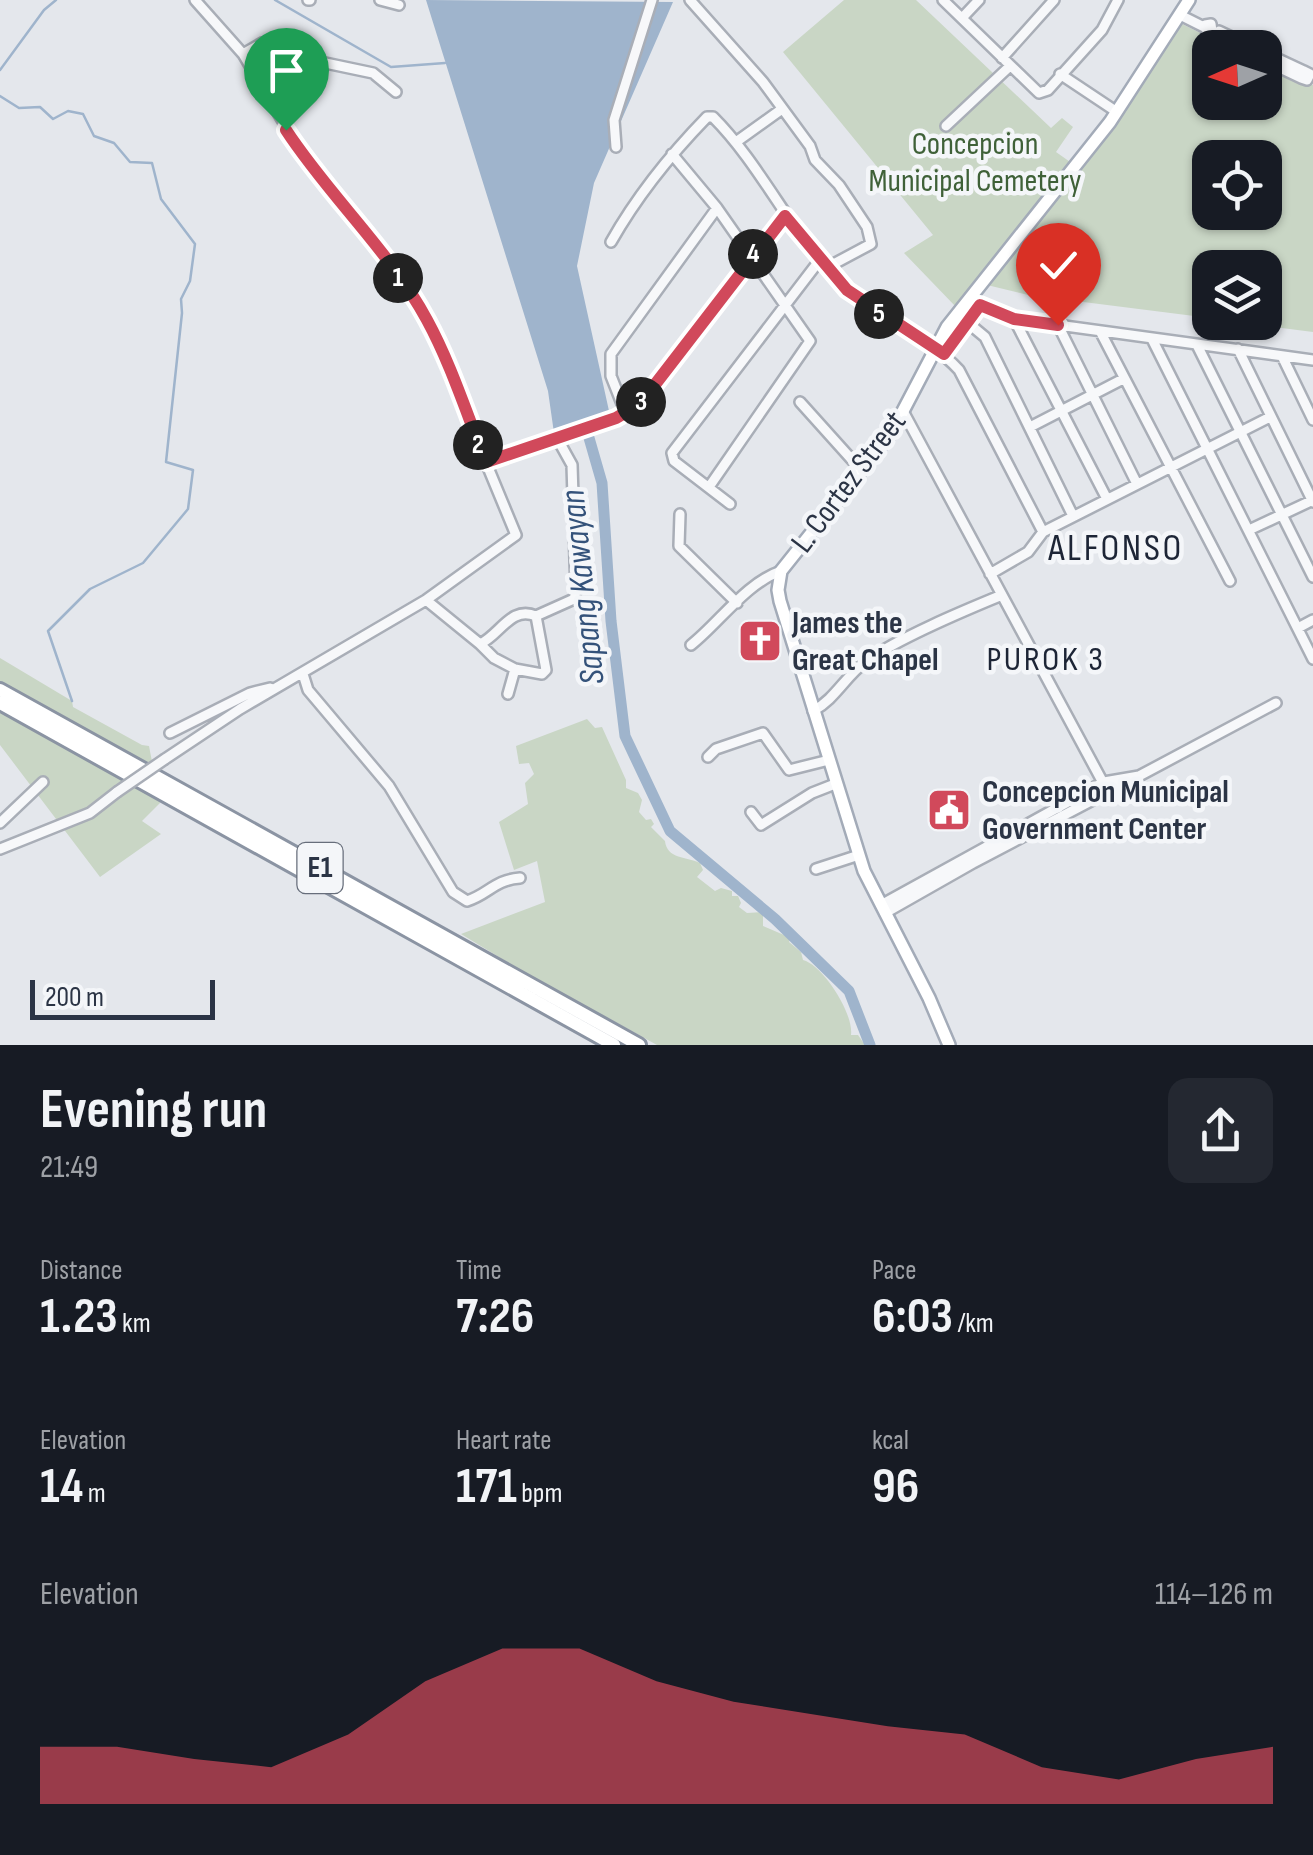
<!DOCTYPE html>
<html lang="en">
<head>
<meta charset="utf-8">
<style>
  body { margin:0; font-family:"Sofia Sans Condensed",sans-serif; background:#242831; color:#f1f3f6; height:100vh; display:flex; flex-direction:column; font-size:38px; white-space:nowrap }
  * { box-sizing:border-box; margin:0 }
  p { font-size:32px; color:#9ea1a6 }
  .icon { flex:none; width:55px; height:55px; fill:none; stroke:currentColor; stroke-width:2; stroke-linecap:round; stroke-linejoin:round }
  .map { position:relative; height:1045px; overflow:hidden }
  .details { display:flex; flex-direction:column; background:#171b24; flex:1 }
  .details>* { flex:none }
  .needle { width:65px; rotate:267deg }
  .buttons { position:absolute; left:1192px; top:30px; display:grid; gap:20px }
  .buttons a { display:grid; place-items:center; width:90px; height:90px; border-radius:20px; background:#171b24; box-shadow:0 2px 8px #0004; font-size:50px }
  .scale { position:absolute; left:30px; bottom:25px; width:185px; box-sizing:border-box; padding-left:10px; border:5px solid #2b3445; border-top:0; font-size:28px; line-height:35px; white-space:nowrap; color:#2b3445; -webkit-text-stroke:8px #f4f6f9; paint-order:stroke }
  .pin { position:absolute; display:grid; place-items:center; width:85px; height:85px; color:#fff; margin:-102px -42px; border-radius:50% 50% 50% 0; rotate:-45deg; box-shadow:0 0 10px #0007 }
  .pin .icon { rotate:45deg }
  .km { position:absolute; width:50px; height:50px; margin:-25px; border-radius:50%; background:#222; color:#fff; font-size:28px; line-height:50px; text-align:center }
  .round { display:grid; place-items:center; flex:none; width:105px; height:105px; border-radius:20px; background:#242831 }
  .headline { display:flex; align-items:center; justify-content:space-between; height:170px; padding:0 40px }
  h1 { font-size:55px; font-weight:700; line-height:75px }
  .metrics { display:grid; grid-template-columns:repeat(3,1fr); gap:15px; height:170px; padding:10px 40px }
  .metrics div { display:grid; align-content:center }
  .metrics b { font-size:50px; font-weight:700 }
  .metrics small { font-size:28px; font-weight:400 }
  .metrics p { font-size:28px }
  .chart { height:280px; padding:20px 40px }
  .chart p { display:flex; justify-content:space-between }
  .chart svg { width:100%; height:180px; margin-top:10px; fill:#d1495b; opacity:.7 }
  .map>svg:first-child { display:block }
</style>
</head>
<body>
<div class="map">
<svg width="1313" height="1045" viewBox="0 0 1313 1045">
  <rect width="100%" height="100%" fill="#e4e7ec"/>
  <path fill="#c9d6c5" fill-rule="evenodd" d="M 844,0 L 916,0 L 1051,128 L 1062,118 L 1073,127 L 1056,152 L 1073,164 L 956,307 L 904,253 L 933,235 L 783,52 Z
    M 1182,24 L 1229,47 L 1210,48 L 1210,102 L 1265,102 L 1265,63 L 1313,85 L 1313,332 L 1243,323 L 1265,322 L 1265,268 L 1210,268 L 1210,318 L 1028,295 L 987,285 L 1118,122 ZM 1210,158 L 1265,158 L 1265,212 L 1210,212 Z
    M 0,658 L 72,701 L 73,707 L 142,745 L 149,746 L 160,803 L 142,821 L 161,834 L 100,877 L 0,745 Z
    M 587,719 L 595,728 L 602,727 L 626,780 L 626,788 L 638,793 L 642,800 L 639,812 L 646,820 L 651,819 L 654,824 L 651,827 L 665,841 C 667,859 685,856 700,863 L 703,870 L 697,877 L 715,891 L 721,888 L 732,891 L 732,896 L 738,896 L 741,903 L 739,907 L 747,913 L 763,912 L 763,926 L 791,938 L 789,942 L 801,952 L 803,960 C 823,965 854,1014 851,1035 L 858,1035 L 865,1045 L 657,1045 L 608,1018 L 601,1019 L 461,934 L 545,902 L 537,861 L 514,870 L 499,822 L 528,804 L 525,783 L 534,774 L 529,763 L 519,764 L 516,746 Z"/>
  <path fill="#9fb4cc" d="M 426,0 L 673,2 L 594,183 L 577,266 L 613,429 L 554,433 L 548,391 Z"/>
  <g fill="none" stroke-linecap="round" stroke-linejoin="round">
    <path stroke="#9fb4cc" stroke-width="2.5" d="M 275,0 L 391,67 L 445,63
      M 0,70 L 44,10 L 56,0
      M 0,96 L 19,108 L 40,107 L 53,119 L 68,111 L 83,114 L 94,136 L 114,143 L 130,162 L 152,163 L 161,199 L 195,244 L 190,281 L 181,299 L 182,313 L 166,462 L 193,470 L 188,509 L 143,563 L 90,589 L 48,631 L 72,701"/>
    <path stroke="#9fb4cc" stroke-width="11" d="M 583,417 L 602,483 L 611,621 L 625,736 L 670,831 L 775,919 L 849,991 L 870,1045"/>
    <defs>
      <path id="minor" d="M 308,0 L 310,0
        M 380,0 L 399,5
        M 690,0 L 763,82 L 810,146 L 815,160 L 839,185 L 867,227 L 871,244 L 826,268
        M 943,0 L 1039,93 L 1048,90 L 1102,30 L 1118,0
        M 1180,15 L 1204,27
        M 962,18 L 979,0
        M 1211,24 L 1212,31 L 1207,32 L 1205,25 Z
        M 1219,31 L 1255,48
        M 1217,36 L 1236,48
        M 1265,53 L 1304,71
        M 243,54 L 262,43 L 274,42 L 316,61 L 373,73 L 396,92
        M 1002,58 L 1054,0
        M 1265,61 L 1301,78
        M 1304,71 L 1310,74 L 1307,80 L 1301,78 Z
        M 1060,74 L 1117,112
        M 946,126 L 1010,66
        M 736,142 L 782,109
        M 616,147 L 614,120 L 652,0
        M 672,154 L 717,208 L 810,341 L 709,487
        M 611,242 C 637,196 670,155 707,117 L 713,117 C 760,164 789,229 835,278 C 870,316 924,332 959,370 L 1043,532
        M 970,297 L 980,305 L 1014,319 L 1313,360
        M 1014,319 L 1107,499
        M 967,322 L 985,337 L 1073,516
        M 1058,325 L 1137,484
        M 1100,331 L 1230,581
        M 1152,339 L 1313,659
        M 1197,345 L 1313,577
        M 1238,349 L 1313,502
        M 945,354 L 980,305
        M 1282,356 L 1313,420
        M 800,402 L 862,471
        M 904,413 L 1108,792
        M 626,414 L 611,376 L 611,354 L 717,208
        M 1030,427 L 1123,379
        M 486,462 L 616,418 L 640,404 L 785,216
        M 730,504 L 674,461 L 672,453 L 819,261
        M 680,514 L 679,546 L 737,603
        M 1249,530 L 1313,500
        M 990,574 L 1028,552 L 1043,532 L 1270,417
        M 426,600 L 480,644 C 500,635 511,605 536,616 L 546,670 L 542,674 L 515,669 L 508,694
        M 536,616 L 574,599 L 576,591 L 572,465 L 557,438
        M 1298,628 L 1313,620
        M 480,644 L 494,658 L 515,669
        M 691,645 C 719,623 746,583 781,571
        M 303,674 L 308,690 L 389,786 L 453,892 L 467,901 C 489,894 494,880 520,878
        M 813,711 C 835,699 845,677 865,662 C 898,638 963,611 1002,595
        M 170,733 L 250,693 L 270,688
        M 708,757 L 716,749 L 763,733 L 789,770 L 829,760
        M 165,759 L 240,709 L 426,600 L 516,535 L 427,320 L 374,244 L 312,170 L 243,54 L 195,0
        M 751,812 L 761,825 L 812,793 L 835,784
        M 0,823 L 43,782
        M 0,849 L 90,813 L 117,792
        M 816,869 L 859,855
        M 881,905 L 1104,782 L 1139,776 L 1276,703
        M 885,913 L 973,863 L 1108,792 L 1124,780"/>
      <path id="major" d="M 949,1045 L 929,998 L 864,871 L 780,601 L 778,590 L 781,571 L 892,432 L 947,327 L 1110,122 L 1189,0"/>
      <path id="highway" d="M 0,690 L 639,1045
        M 0,703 L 614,1045"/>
    </defs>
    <use href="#minor" stroke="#a9aeb7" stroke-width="14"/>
    <use href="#major" stroke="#a3abb8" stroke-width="16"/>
    <use href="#highway" stroke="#8b94a3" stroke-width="18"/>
    <use href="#minor" stroke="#f7f8fa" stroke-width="9"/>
    <use href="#major" stroke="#fff" stroke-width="11"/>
    <use href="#highway" stroke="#fff" stroke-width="12"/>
    <defs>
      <path id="minor-bridge" d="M 117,792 L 165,759"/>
    </defs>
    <use href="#minor-bridge" stroke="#a9aeb7" stroke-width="14" stroke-linecap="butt"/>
    <use href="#minor-bridge" stroke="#f7f8fa" stroke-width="9"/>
  </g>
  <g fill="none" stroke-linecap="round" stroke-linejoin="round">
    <defs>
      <path id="route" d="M 286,130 C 329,196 390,251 427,320 C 451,364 467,415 486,462 L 616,418 L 640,404 L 785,216 L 847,290 L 944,354 L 980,305 L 1014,319 L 1058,325"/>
    </defs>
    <use href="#route" stroke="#fff" stroke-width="20"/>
    <use href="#route" stroke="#d1495b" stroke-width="12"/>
  </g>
  <defs>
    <symbol id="church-square" viewBox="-11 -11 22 22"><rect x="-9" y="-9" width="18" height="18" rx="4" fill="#d1495b" stroke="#f4f6f9"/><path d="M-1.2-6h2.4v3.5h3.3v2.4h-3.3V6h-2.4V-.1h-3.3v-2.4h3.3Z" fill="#fff"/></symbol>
    <symbol id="civic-square" viewBox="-11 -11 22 22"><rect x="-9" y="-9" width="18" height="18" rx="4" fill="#d1495b" stroke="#f4f6f9"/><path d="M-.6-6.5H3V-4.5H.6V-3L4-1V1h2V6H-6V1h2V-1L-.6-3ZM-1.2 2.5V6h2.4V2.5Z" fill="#fff"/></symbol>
  </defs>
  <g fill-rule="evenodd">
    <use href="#church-square" x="735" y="616" width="50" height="50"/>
    <use href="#civic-square" x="924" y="785" width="50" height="50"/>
  </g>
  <g text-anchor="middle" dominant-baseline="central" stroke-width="9" stroke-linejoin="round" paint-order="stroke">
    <rect fill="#f4f6f9" stroke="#676e7b" stroke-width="2.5" x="297.5" y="843" width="45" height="50" rx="8"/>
    <g font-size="30" font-weight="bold" fill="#2b3445">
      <text x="320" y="868">E1</text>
    </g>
    <g font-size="32" fill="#3f6138" stroke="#f4f6f9">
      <text x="975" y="144">Concepcion<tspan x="975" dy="37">Municipal Cemetery</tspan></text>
    </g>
    <g font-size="32" fill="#2b3445" stroke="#f4f6f9">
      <text transform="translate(849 482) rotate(-53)">L. Cortez Street</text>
    </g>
    <g font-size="32" font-weight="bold" fill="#2b3445" stroke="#f4f6f9" text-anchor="start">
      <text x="792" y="623">James the<tspan x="792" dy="37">Great Chapel</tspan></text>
      <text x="982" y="792">Concepcion Municipal<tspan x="982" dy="37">Government Center</tspan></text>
    </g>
    <g font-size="35" font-style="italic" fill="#34527a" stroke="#f4f6f9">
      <text transform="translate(583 587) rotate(-96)">Sapang Kawayan</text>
    </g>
    <g font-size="35" letter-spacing="2.5" fill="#1d2536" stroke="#f4f6f9">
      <text x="1046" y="659">PUROK 3</text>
    </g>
    <g font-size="38" letter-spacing="2.5" fill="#1d2536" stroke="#f4f6f9">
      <text x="1116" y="548">ALFONSO</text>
    </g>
  </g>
</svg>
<div class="buttons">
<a><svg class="needle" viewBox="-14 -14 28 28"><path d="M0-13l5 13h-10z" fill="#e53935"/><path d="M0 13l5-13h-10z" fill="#9ea1a6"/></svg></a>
<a><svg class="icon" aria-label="locate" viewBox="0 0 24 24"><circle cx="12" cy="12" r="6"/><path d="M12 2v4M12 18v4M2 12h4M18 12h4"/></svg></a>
<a><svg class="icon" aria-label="layers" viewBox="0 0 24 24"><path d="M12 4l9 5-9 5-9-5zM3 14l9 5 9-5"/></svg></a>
</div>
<div class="scale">200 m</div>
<div class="pin" style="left:286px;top:130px;background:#1e9e55"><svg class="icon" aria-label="arrive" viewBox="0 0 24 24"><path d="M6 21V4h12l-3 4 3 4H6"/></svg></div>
<div class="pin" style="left:1058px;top:325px;background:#d93025"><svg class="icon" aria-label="check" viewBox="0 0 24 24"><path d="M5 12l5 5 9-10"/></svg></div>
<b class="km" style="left:398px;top:278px">1</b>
<b class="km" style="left:478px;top:445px">2</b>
<b class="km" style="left:641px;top:402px">3</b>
<b class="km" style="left:753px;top:254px">4</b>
<b class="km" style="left:879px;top:314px">5</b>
</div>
<section class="details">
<div class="headline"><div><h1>Evening run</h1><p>21:49</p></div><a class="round"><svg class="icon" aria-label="share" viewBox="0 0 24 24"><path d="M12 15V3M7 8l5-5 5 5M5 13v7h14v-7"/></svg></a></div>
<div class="metrics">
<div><p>Distance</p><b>1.23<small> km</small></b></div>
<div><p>Time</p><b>7:26</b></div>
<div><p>Pace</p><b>6:03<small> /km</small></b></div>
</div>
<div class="metrics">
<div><p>Elevation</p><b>14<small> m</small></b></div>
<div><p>Heart rate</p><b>171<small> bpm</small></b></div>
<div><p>kcal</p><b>96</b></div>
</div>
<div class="chart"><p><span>Elevation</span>114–126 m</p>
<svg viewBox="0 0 160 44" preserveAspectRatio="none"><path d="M0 44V30L10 30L20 33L30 35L40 27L50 14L60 6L70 6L80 14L90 19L100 22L110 25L120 27L130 35L140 38L150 33L160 30V44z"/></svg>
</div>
</section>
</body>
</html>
